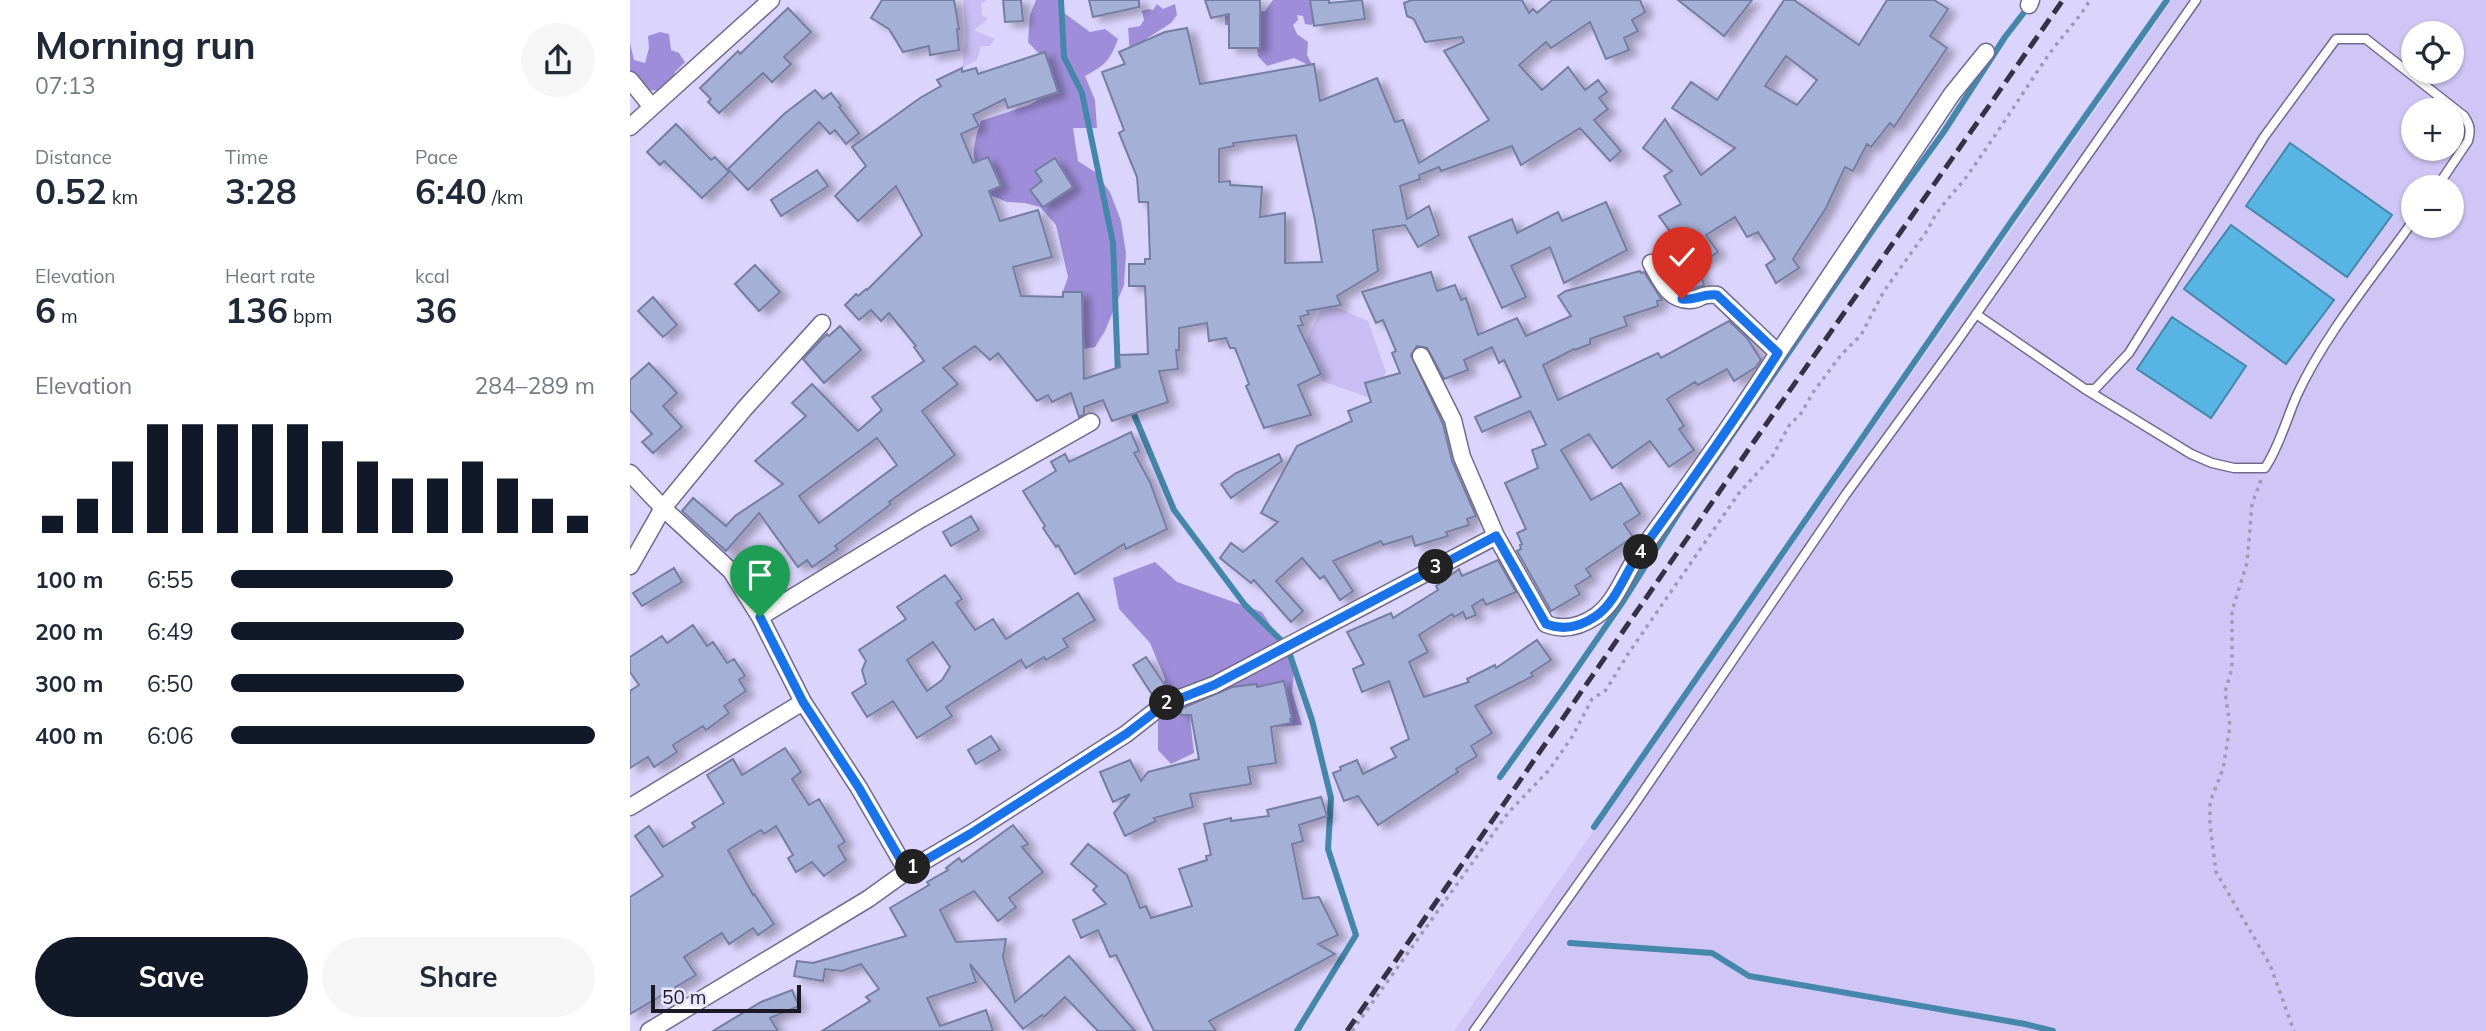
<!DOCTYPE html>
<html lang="en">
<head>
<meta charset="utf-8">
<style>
  body { margin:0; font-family:Mulish,sans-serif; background:#f6f6f7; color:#1f2937; height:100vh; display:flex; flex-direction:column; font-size:26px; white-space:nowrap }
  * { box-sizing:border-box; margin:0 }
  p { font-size:23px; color:#747a83 }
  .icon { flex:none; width:38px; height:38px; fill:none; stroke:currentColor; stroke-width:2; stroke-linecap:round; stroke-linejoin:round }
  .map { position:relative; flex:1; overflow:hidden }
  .sheet { display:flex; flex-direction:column; background:#fff; width:630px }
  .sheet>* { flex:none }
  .buttons { position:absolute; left:1771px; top:21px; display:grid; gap:14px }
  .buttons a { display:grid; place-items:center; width:63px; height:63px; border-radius:50%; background:#fff; box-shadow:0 2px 5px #0004; font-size:35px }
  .scale { position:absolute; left:21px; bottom:18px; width:150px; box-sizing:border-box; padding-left:7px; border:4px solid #1c1927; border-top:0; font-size:19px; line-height:24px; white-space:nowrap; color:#1c1927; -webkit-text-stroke:5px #e8e4fd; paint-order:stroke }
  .pin { position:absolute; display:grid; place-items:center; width:60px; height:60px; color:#fff; margin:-72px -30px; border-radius:50% 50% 50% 0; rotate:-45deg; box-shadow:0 0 7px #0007 }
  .pin .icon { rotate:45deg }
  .km { position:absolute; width:35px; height:35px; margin:-18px; border-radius:50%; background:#222; color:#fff; font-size:19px; line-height:35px; text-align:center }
  .round { display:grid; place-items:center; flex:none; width:74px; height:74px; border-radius:37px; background:#f6f6f7 }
  .overview { display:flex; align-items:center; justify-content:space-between; height:119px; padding:0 35px }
  h1 { font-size:38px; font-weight:700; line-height:52px }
  .metrics { display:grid; grid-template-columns:repeat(3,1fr); gap:10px; height:119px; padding:7px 35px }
  .metrics div { display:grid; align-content:center }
  .metrics b { font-size:35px; font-weight:700 }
  .metrics small { font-size:19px; font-weight:400 }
  .metrics p { font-size:19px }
  .chart { height:196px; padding:14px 35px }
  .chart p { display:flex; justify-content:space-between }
  .chart svg { width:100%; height:126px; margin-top:7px; stroke:#111827; stroke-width:6 }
  .cta { display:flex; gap:14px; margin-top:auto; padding:14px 35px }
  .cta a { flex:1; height:80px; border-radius:42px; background:#111827; color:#fff; font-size:28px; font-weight:700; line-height:80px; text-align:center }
  .cta a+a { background:#f6f6f7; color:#1f2937 }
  ul { padding:0 35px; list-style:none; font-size:23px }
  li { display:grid; grid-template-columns:112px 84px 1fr; align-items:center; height:52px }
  li i { height:18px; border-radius:9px; background:#111827 }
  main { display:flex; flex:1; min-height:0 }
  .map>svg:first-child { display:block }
</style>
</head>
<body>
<main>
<section class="sheet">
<div class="overview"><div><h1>Morning run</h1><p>07:13</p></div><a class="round"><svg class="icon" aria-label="share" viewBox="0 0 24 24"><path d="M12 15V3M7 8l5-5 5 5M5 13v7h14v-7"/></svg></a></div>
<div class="metrics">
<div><p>Distance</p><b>0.52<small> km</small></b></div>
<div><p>Time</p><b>3:28</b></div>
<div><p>Pace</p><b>6:40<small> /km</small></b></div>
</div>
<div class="metrics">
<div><p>Elevation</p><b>6<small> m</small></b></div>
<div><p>Heart rate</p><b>136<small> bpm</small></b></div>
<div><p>kcal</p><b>36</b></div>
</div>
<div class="chart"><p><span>Elevation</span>284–289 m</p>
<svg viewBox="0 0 160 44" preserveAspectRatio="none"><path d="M5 44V38M15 44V32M25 44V19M35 44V6M45 44V6M55 44V6M65 44V6M75 44V6M85 44V12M95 44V19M105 44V25M115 44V25M125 44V19M135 44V25M145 44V32M155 44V38"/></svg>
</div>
<ul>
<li><b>100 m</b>6:55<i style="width:61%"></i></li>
<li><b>200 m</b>6:49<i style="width:64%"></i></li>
<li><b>300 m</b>6:50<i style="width:64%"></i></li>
<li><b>400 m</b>6:06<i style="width:100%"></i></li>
</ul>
<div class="cta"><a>Save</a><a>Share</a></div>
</section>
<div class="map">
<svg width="1856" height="1031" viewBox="0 0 1856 1031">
  <defs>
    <filter id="shadow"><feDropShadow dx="8" dy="4.5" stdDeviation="3.5" flood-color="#0004"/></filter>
  </defs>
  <rect width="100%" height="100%" fill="#dbd4fd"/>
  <path fill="#cfc6f6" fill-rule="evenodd" d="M 1542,0 L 1856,0 L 1856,1031 L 824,1031 ZM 1783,33 L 1822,33 L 1822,72 L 1783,72 ZM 1783,110 L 1822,110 L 1822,149 L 1783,149 ZM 1783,187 L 1822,187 L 1822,226 L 1783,226 Z"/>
  <path fill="#c8bef4" d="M 333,0 L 357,0 L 351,4 L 352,15 L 358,19 L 344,30 L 365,39 L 360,46 L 351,46 L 347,60 L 332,68 L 336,33 Z
    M 695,302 L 738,321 L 756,372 L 743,399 L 692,381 L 675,342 Z"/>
  <path fill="#9e8eda" d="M 406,0 L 431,0 L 430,10 L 460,32 L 475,29 L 488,39 C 480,61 474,66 455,76 L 465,100 L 467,128 L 443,128 L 448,161 L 465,172 L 480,192 L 491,221 L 496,253 L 494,285 L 475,331 L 465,347 L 447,350 L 432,294 L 438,277 L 426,225 L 410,207 L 395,203 L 377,202 L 358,194 C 343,161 339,156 351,121 L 399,105 L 418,94 L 411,56 L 398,42 L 400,15 Z
    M 643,0 L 686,0 L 685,21 L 682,25 L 675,24 L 673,16 L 667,15 L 668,20 L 663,25 L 667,34 L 678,42 L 677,55 L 684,68 L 664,58 L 637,66 L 628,56 L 626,40 L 612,26 L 595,25 L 595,16 L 635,11 Z
    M 527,4 L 533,9 L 545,4 L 547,15 L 541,23 L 516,39 L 515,54 L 500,54 L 498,28 L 510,26 L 514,20 L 512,11 L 518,9 L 523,10 Z
    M 30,32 L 39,34 L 41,50 L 49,53 L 55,62 L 45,72 L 40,90 L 0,91 L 0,43 L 4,60 L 15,63 L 19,48 L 18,36 Z
    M 525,562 L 547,582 L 632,612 L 665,663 L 662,691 L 672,725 L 630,728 L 607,723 L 601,684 L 558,700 L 564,753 L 541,764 L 528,750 L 528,701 L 535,679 L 520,643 L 489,609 L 483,578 Z"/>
  <path fill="#57b4e3" stroke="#4586ab" stroke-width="2" d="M 1660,143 L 1762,215 L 1717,277 L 1616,206 Z
    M 1601,225 L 1704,300 L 1656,364 L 1554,289 Z
    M 1542,317 L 1616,366 L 1581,418 L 1507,369 Z"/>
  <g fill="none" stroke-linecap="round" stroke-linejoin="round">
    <path stroke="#4586ab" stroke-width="6" d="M 431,0 L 434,57 L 452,93 L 483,243 L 488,375
      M 501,407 L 544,510 L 615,605 L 657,646 L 682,720 L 701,798 L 698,849 L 726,935 L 667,1031
      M 870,777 L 932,690 L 994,600 L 1052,508 L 1247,224 L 1313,133 L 1375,37 L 1399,6
      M 964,827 L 1383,219 L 1537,0
      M 940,943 L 1082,953 L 1119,976 L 1395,1024 L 1423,1031"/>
  </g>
  <path fill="#a5b0d6" stroke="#747ea2" stroke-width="2" fill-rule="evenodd" filter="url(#shadow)" d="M 252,0 L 324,0 L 329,29 L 327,29 L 329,50 L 300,55 L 299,46 L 273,52 L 259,29 L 241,18 Z
    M 373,0 L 391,0 L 393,21 L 375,22 Z
    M 459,0 L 509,0 L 509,7 L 463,17 Z
    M 575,0 L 630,0 L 630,48 L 599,48 L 599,14 L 581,18 Z
    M 680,0 L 699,0 L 699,3 L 732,0 L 735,19 L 684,26 Z
    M 782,0 L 892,0 L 899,13 L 903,9 L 907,13 L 922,0 L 1010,0 L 1015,12 L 1002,20 L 1008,31 L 994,38 L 999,50 L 976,59 L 960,22 L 921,48 L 916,42 L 889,65 L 912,90 L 938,67 L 955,90 L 968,80 L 977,92 L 969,98 L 978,109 L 964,120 L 991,151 L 980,161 L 950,128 L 891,165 L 882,146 L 811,171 L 809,167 L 789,175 L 790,179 L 770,186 L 777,219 L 799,206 L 809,235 L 788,247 L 775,225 L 743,230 L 748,271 L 707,296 L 711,305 L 677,311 L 679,314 L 670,317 L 673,325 L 668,326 L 691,374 L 668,385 L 681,415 L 634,428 L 616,386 L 619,384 L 605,348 L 600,348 L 596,338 L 579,341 L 577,323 L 549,328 L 549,350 L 546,350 L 548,369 L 529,371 L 538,402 L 482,421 L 473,400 L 454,407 L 454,414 L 449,417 L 441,393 L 422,402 L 418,395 L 407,401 L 368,353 L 360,360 L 345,346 L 313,368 L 328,384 L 292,411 L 325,455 L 259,502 L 261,504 L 205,546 L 208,549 L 182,567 L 177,560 L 168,567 L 129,513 L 96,551 L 52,511 L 63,498 L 96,526 L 105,516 L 153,484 L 125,461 L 176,416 L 162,403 L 182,384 L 228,431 L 252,410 L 242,397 L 294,361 L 284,347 L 286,346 L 259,313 L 251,321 L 241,310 L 229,320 L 215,305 L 226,294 L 228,296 L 236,289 L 237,290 L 292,235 L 266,186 L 228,221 L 205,196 L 236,166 L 222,147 L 290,98 L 311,86 L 307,80 L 332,68 L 332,72 L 346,68 L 348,74 L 415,52 L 428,92 L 378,108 L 375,99 L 343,115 L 349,126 L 331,134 L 343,163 L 358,157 L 371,186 L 359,191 L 370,221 L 408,210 L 422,257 L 383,267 L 391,296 L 433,297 L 433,292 L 452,292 L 454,379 L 490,367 L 489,355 L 518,354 L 515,286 L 499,286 L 499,264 L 515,264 L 515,259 L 520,259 L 518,202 L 509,202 L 507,177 L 489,133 L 494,130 L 472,72 L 495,64 L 489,52 L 535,32 L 557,28 L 570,84 L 684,64 L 690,101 L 747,78 L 765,122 L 773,120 L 789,163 L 859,120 L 814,51 L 834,42 L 832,37 L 795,42 L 784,19 L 777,16 L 774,3 ZM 666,135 L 685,220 L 692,262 L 655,263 L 655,213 L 630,217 L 632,187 L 600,185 L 600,181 L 589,182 L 589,149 L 604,146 L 603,143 ZM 247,438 L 267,465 L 189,523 L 169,496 Z
    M 1048,0 L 1122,0 L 1094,36 Z
    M 1154,0 L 1164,0 L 1229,45 L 1257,0 L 1304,0 L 1318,9 L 1300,36 L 1317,48 L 1264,127 L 1260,123 L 1241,147 L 1237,144 L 1223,171 L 1215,167 L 1196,208 L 1163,259 L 1169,268 L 1146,283 L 1136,265 L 1145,259 L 1128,232 L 1117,237 L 1105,217 L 1076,235 L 1088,252 L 1068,265 L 1074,285 L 1062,289 L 1055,289 L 1044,281 L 1034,265 L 1059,258 L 1029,216 L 1051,204 L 1034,176 L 1042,171 L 1013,148 L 1035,119 L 1071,175 L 1105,148 L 1042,108 L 1061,82 L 1087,100 ZM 1156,56 L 1187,80 L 1167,105 L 1135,86 Z
    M 158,8 L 181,32 L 154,57 L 161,64 L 142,82 L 133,73 L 89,113 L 78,102 L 81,99 L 70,88 L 108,51 L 110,54 Z
    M 185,90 L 193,99 L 201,93 L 211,106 L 209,107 L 229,133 L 216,144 L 205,130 L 200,134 L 189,122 L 118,190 L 98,169 L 154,114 Z
    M 46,124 L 81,160 L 85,157 L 99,172 L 72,198 L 34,161 L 30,165 L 17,152 Z
    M 425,158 L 443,187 L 413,207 L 400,190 L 412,181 L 405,171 Z
    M 187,170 L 198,186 L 151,216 L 141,200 Z
    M 976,202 L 997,250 L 934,283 L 920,247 L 881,266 L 896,297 L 872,308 L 839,237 L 882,219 L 887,233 L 928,212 L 932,221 Z
    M 125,265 L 150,292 L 129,311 L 105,284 Z
    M 1010,271 L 1011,273 L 1014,272 L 1032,300 L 1027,301 L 1028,306 L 994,317 L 997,326 L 960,339 L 960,344 L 945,350 L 944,349 L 913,365 L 928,400 L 1028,353 L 1031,358 L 1099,321 L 1117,338 L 1131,360 L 1126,367 L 1104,381 L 1097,369 L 1068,385 L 1065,382 L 1037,399 L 1054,426 L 1049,429 L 1064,450 L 1039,467 L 1020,441 L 982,468 L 959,434 L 931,450 L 961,500 L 991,483 L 1010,514 L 994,524 L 1003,537 L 956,569 L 961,576 L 945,586 L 950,594 L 921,611 L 887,551 L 891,549 L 890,545 L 892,544 L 887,533 L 896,529 L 875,483 L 908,468 L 902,450 L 916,445 L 900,411 L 852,432 L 845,417 L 891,397 L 874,360 L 869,363 L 862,347 L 834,360 L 838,370 L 814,379 L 797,348 L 787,346 L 781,355 L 813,424 L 822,461 L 846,516 L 837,519 L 839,525 L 816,532 L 818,536 L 785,546 L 782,536 L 753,545 L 751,541 L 703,561 L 723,591 L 710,600 L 694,576 L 690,579 L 672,558 L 646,581 L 673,611 L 661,622 L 624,580 L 621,583 L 590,558 L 601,543 L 613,552 L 648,522 L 631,513 L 667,446 L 722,421 L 718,411 L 741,402 L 735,383 L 770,373 L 762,353 L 766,351 L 753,320 L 746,323 L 732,292 L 801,272 L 807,291 L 825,285 L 831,300 L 836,298 L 848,335 L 887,318 L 896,336 L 941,316 L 928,296 L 936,291 Z
    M 23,297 L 47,325 L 33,337 L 8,311 Z
    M 210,326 L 231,350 L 194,383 L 173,359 L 194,337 L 197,334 L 199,336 Z
    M 19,363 L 47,393 L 33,406 L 52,427 L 23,453 L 12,442 L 22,434 L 0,410 L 0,380 Z
    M 501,432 L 509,451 L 504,453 L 520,482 L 537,529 L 496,549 L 494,544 L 445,574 L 428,545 L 426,547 L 413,528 L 415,526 L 393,491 L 426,471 L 421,462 L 435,454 L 439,462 Z
    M 649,454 L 652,461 L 601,498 L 591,484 L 606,473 Z
    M 341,516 L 349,530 L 321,546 L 313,532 Z
    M 868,560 L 886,592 L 856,605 L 853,599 L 842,606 L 846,615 L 836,619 L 833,612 L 824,617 L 822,614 L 789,635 L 798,652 L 779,662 L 794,697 L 839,682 L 837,679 L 865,665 L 866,668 L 907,640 L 921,660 L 901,673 L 903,676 L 845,706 L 862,733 L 841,746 L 847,756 L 826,769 L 828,772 L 748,825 L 728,796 L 714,801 L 703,773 L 711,770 L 710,767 L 727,760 L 733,774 L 766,757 L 761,748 L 779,739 L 759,681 L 732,692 L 723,669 L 734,664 L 717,632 L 761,613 L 763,618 L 808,590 L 806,586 L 829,569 L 832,576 Z
    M 44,568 L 52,582 L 12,606 L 3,593 Z
    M 315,575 L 332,599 L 326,603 L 345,630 L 363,619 L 376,639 L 448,593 L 465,620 L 433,639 L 438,647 L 416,660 L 414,657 L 396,668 L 391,660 L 316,707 L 322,716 L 287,738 L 263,701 L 237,717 L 222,693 L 236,684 L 232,670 L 236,661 L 229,650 L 276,619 L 267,607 ZM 303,642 L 320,667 L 312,680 L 297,691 L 277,660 Z
    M 63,625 L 77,646 L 83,642 L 97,663 L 104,659 L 115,676 L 109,680 L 116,691 L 94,706 L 99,713 L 76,730 L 73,726 L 43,745 L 47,752 L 24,767 L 18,757 L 0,768 L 0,691 L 9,685 L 0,672 L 0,657 L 32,636 L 37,643 Z
    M 516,657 L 536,687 L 523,696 L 503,665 Z
    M 654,681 L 662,719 L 660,719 L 661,723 L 641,727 L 646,763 L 618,767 L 621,784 L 560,794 L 563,807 L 524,818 L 526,821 L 495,836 L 484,813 L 500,794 L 483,802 L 470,772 L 500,760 L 511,781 L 518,772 L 569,759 L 561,715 L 551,715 L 550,709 L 602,687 L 627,684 L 627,687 Z
    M 361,736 L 370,750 L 346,764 L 338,750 Z
    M 155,748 L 171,772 L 162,779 L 179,805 L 189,799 L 215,842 L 208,846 L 216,860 L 194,876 L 182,862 L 166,872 L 158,858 L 163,855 L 146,826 L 134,834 L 131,830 L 98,850 L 123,895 L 124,894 L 144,924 L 128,935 L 123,928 L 99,944 L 92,933 L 54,957 L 66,975 L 0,1014 L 0,897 L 33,876 L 5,836 L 19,826 L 33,847 L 65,827 L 62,823 L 94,803 L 77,775 L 103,759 L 112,775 Z
    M 691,797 L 697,816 L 669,825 L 673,841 L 662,844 L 673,899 L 689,897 L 708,935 L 688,944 L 705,954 L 579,1021 L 586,1031 L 524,1031 L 486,955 L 480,957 L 468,930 L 451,938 L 443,920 L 476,904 L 463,890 L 467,886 L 441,864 L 458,844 L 497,875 L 510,908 L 516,906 L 521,918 L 562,906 L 549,869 L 577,860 L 576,856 L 581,855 L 574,824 L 601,818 L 601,821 L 639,816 L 637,810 Z
    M 383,825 L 398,844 L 392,847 L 413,872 L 379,898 L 386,907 L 368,921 L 344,891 L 310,910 L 326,942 L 376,939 L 373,957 L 385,1002 L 439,956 L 505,1031 L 468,1031 L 435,997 L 414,1017 L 412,1015 L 393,1029 L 340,964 L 346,982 L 297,998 L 310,1026 L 356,1010 L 363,1031 L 192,1031 L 240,1001 L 236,997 L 249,989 L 231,964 L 212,971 L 195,969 L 193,981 L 164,976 L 167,961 L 183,963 L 276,936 L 260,908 L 299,885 L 297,882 L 318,870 L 316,868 L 329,858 L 332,862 Z
    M 162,990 L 169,1006 L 140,1018 L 148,1031 L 83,1031 L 131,1002 Z"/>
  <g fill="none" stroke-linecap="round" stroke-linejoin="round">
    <defs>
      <path id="lane" d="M 1346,314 L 1455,389 L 1561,454 L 1582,463 L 1604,468 L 1635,468 C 1650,445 1656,420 1667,395 C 1695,334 1744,276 1783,221
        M 1455,389 L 1465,389 L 1499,353 L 1634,137 L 1706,39 L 1736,39 L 1834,116 C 1840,125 1841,130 1838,141 L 1807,187
        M 844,1031 L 1002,808 L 1216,494 L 1326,343 L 1566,0"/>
      <path id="street" d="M 1399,5 L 1401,0
        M 0,80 L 21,106
        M 0,127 L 141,0
        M 1148,353 L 1322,94 L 1356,52
        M 791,356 L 823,420 L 832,457 L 866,536 L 916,624 C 934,631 950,627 966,616 C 986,602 994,575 1008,555 C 1056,489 1104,422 1148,353 L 1087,295 C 1069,293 1072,300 1060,300 C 1038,301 1030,278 1021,263
        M 0,473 L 33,508 L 101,571 L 130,617 L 173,702 L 229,788 L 277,871
        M 0,566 L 33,508 L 115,408 L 192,323
        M 130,617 L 291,519 L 461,422
        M 0,807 L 173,702
        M 19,1031 L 238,899 L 277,871 L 340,834 L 496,734 L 534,704 L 584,685 L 866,536"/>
    </defs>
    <use href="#lane" stroke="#716a8e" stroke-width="11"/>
    <use href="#street" stroke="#716a8e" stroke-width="19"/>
    <path stroke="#9f99ba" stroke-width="3.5" stroke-dasharray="3.5 5" stroke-linecap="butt" d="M 1631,480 L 1622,504 L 1617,563 L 1602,611 L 1602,668 L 1595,692 L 1600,726 L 1593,769 L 1580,802 L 1580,825 L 1586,872 L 1640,965 L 1664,1031
      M 722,1031 L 878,813 L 919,770 L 942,737 L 962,699 L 976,690 L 998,654 L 1109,493 L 1142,457 L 1160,424 L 1170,415 L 1184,391 L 1211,355 L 1231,335 L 1254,291 L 1299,228 C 1304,212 1326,191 1337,176 C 1364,138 1389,99 1415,60 C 1429,39 1447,22 1460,0"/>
    <use href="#lane" stroke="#fff" stroke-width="8"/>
    <use href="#street" stroke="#fff" stroke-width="16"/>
    <path stroke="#363244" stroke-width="5" stroke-dasharray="14 7" stroke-linecap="butt" d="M 717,1031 L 1123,443 L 1433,0"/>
  </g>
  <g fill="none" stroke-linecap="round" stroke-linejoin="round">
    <defs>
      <path id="route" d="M 130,617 L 173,702 L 229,788 L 277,871 L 340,834 L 496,734 L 534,705 L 584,685 L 866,536 L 916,624 C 934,631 950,627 966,616 C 986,602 994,575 1008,555 C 1056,489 1104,422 1148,353 L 1087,295 C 1073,293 1065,301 1052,299"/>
    </defs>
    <use href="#route" stroke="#fff" stroke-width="14"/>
    <use href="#route" stroke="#1a73e8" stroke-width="9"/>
  </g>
</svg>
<div class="buttons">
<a><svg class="icon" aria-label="locate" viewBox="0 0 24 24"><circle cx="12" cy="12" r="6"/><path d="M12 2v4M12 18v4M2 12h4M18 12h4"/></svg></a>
<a>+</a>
<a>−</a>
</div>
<div class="scale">50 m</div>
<div class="pin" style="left:130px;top:617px;background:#1e9e55"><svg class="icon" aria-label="arrive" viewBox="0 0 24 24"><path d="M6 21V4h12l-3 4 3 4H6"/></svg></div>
<div class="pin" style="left:1052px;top:299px;background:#d93025"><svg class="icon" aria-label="check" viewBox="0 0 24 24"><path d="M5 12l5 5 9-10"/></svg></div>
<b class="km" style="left:283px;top:867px">1</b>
<b class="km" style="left:537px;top:703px">2</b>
<b class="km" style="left:806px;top:567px">3</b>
<b class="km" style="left:1011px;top:552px">4</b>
</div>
</main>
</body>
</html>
